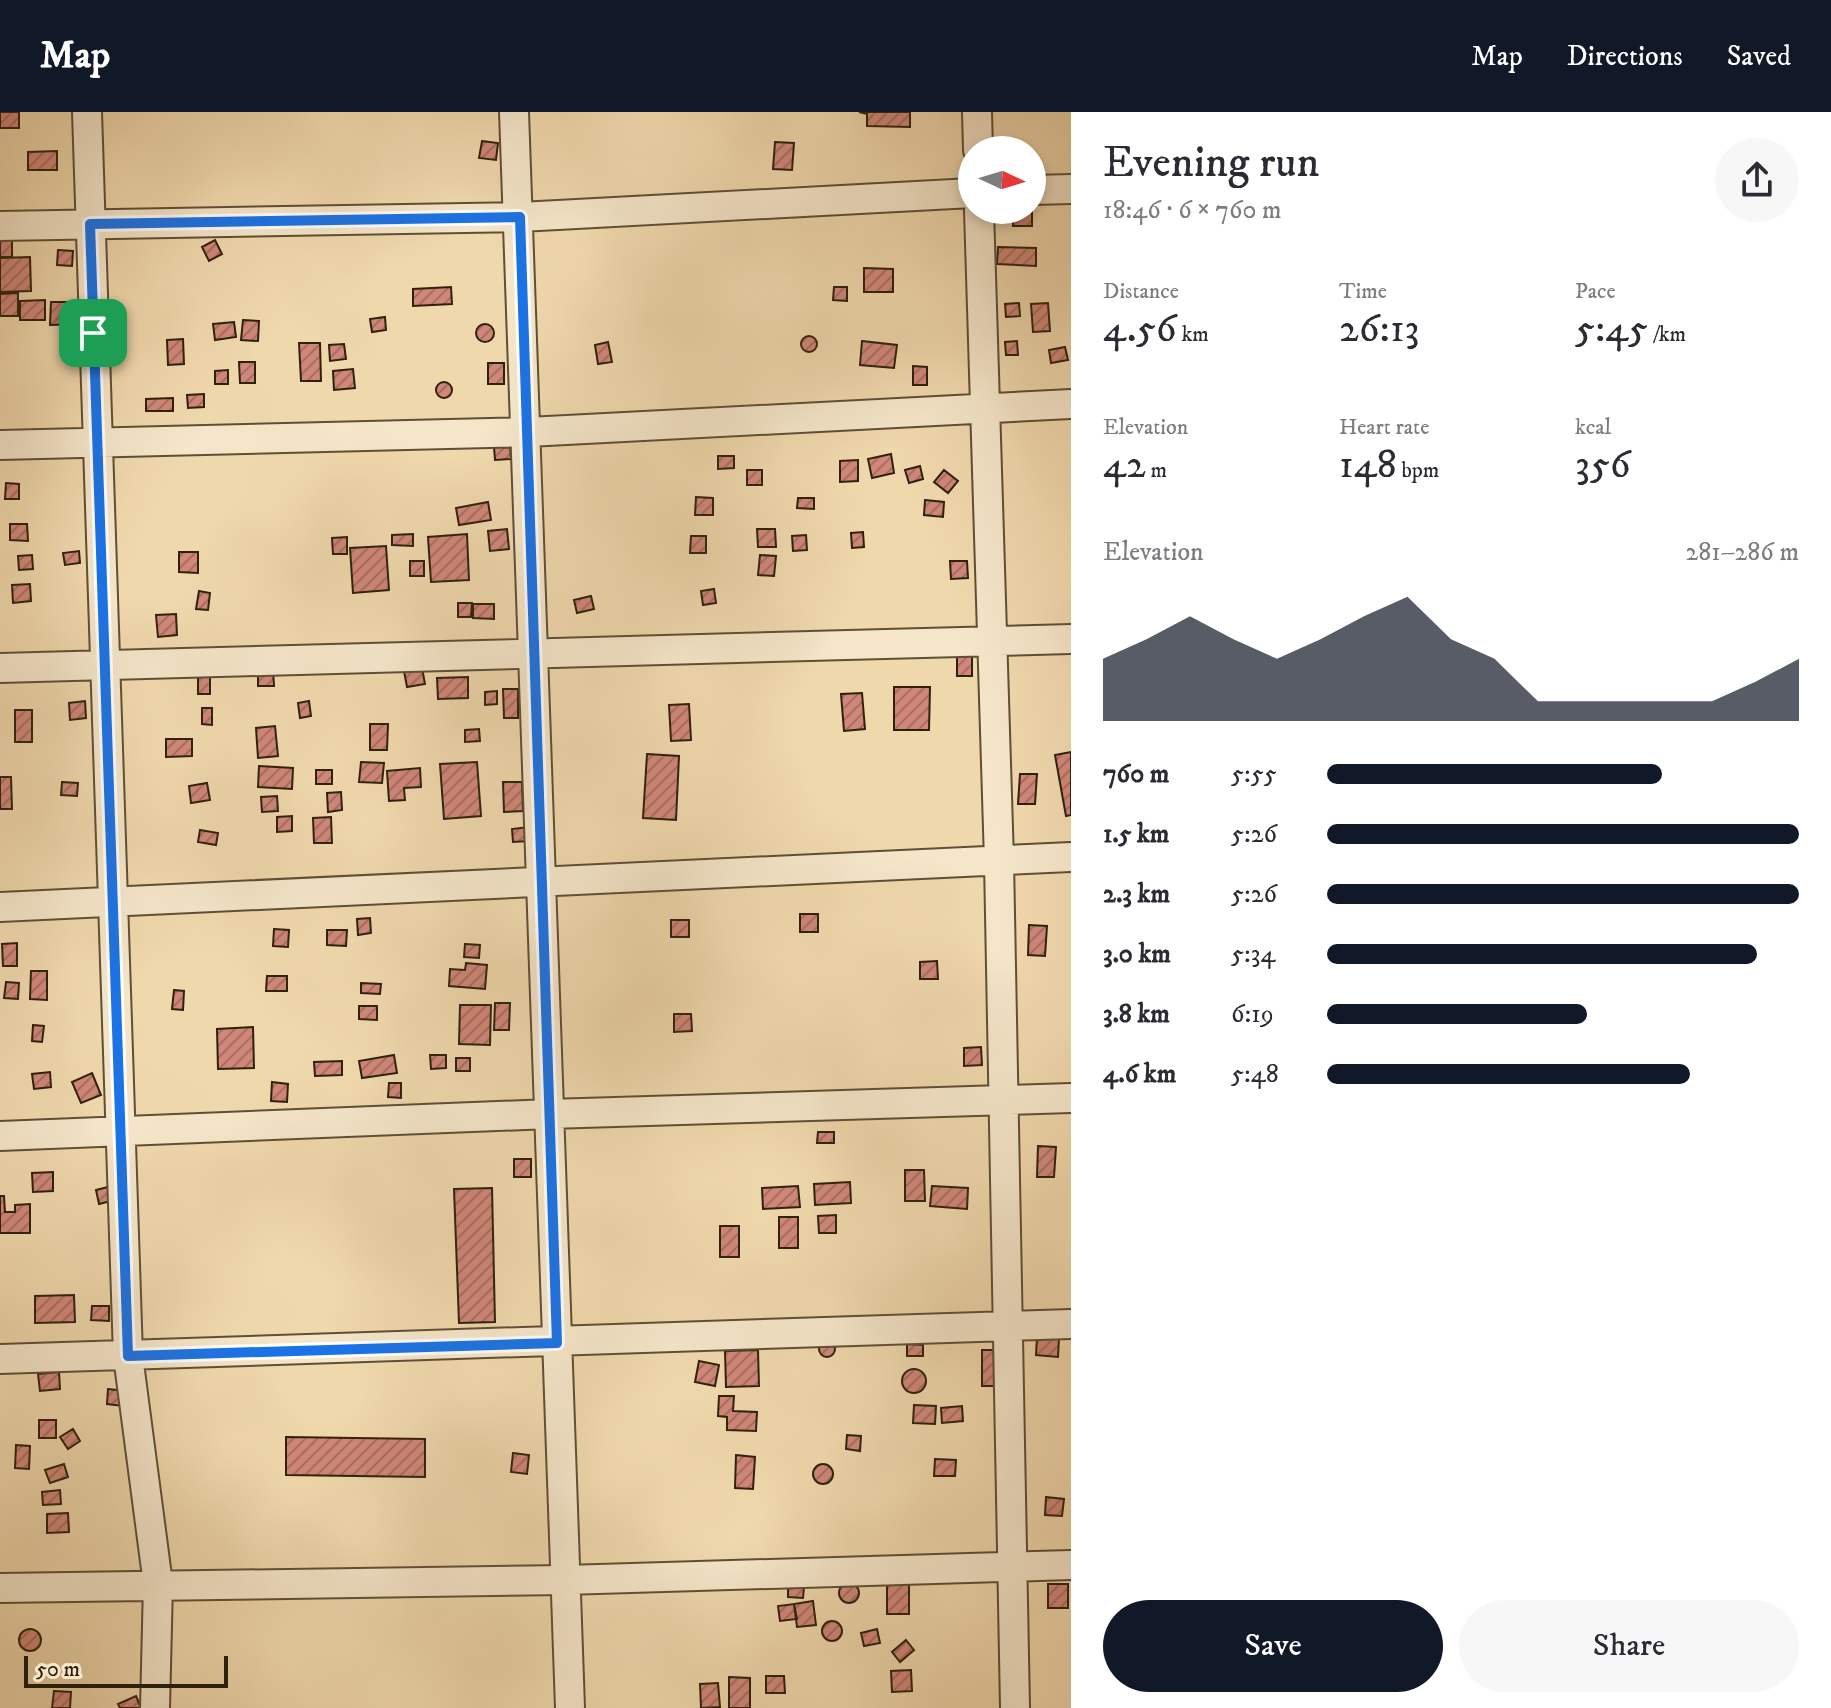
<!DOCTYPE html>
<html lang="en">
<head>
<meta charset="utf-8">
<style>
  body { margin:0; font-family:"IM FELL DW Pica",serif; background:#f7f7f7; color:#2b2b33; height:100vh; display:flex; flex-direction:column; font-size:30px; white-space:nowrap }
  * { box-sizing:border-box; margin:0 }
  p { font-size:26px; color:#7c7c81 }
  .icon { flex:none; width:44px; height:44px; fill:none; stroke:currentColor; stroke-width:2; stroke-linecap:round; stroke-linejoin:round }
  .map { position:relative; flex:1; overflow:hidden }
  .panel { display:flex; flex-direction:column; background:#fff; width:760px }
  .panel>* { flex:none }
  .needle { width:52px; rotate:94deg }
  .tools { position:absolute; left:958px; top:24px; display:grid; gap:16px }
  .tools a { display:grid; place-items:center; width:88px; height:88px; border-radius:50%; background:#fff; box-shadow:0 4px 12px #0003; font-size:40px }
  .scale { position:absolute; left:24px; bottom:20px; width:204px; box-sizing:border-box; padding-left:8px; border:4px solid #2f210c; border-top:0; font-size:22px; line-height:28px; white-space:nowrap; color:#2f210c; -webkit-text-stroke:6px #f5e6ca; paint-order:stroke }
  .pin { position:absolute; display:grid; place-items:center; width:68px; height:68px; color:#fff; margin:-34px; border-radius:16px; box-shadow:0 4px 12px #0006 }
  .round { display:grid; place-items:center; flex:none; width:84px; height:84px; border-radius:42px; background:#f7f7f7 }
  .headline { display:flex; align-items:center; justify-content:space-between; height:136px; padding:0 32px }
  h1 { font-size:44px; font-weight:600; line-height:60px }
  .metrics { display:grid; grid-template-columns:repeat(3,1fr); gap:12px; height:136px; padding:8px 32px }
  .metrics div { display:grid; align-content:center }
  .metrics b { font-size:40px; font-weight:600 }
  .metrics small { font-size:22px; font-weight:400 }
  .metrics p { font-size:22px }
  .chart { height:224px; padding:16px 32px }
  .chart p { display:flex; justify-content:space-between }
  .chart svg { width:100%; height:144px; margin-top:8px; fill:#111827; opacity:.7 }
  .action { display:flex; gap:16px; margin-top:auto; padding:16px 32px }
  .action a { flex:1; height:92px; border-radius:48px; background:#111827; color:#fff; font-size:32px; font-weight:600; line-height:92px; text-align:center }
  .action a+a { background:#f7f7f7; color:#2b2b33 }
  ul { padding:0 32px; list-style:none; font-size:26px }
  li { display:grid; grid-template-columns:128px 96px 1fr; align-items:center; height:60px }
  li i { height:20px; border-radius:10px; background:#111827 }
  header { display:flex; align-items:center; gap:48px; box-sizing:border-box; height:112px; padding:0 40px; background:#111827; color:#fff }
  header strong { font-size:38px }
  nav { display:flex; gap:44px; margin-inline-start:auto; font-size:28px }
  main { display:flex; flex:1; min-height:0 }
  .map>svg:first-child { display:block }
</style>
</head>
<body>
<header>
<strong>Map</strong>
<nav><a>Map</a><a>Directions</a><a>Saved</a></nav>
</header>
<main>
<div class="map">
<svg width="1071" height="1596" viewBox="0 0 1071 1596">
  <defs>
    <pattern id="building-hatch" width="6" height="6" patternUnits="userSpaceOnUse" patternTransform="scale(2)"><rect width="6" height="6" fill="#d08779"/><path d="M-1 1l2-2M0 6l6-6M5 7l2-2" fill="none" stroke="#a96e62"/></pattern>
  </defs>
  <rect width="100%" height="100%" fill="#f0d8ad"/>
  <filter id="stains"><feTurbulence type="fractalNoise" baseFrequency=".0025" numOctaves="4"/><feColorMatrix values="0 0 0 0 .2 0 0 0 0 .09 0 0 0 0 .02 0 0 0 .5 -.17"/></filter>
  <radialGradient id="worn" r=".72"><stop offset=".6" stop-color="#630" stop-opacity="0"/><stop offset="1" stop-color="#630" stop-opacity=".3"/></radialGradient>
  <path fill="url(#building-hatch)" stroke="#2f210c" stroke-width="2" d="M 0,0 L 19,0 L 19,16 L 0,16 Z
    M 859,0 L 910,0 L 910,15 L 867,14 L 867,2 Z
    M 482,29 L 498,31 L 496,48 L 479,46 Z
    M 775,30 L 794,31 L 792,58 L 773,57 Z
    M 57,39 L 57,58 L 28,58 L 28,40 Z
    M 1013,98 L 1032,99 L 1032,114 L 1013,114 Z
    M 0,123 L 12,123 L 12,145 L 0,145 Z
    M 215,128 L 222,142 L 209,149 L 202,135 Z
    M 998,135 L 1036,136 L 1036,154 L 997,152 Z
    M 58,138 L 73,139 L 72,154 L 57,153 Z
    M 30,145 L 31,179 L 0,180 L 0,146 Z
    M 864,156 L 893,157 L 893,180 L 864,180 Z
    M 451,175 L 452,192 L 413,194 L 413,177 Z
    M 834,175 L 847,175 L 847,189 L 833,188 Z
    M 18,181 L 18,204 L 0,204 L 0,182 Z
    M 45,188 L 45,208 L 20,208 L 20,189 Z
    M 51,190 L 83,190 L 83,212 L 50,213 Z
    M 1019,191 L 1020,204 L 1006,205 L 1005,192 Z
    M 1048,191 L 1050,219 L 1033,220 L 1031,192 Z
    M 385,205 L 386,218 L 372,220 L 370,207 Z
    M 243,208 L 259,209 L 258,229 L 241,228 Z
    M 234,210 L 236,225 L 215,228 L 213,212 Z
    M476 221a9 9 0 1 1 18 0a9 9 0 1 1-18 0Z
    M801 232a8 8 0 1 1 16 0a8 8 0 1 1-16 0Z
    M 183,227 L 184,252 L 168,253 L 167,228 Z
    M 862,229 L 897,233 L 894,256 L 860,253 Z
    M 1017,229 L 1018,243 L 1006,243 L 1005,230 Z
    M 608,230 L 612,250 L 598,252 L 595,233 Z
    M 299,231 L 320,231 L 321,269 L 301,269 Z
    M 344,232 L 346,247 L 330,249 L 329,233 Z
    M 1065,235 L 1068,248 L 1051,251 L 1049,238 Z
    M 239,250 L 255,250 L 255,271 L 240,271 Z
    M 488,251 L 504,251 L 504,272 L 488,272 Z
    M 913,254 L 927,255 L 927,273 L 913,273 Z
    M 353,257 L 355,276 L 334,278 L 333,259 Z
    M 228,258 L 228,272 L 215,272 L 215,259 Z
    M436 278a8 8 0 1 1 16 0a8 8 0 1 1-16 0Z
    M 204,282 L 204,295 L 188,296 L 187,283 Z
    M 173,286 L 173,299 L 146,299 L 146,287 Z
    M 510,333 L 511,347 L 495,348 L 494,335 Z
    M 891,342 L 894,361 L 872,366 L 868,347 Z
    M 718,344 L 734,344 L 734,356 L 718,357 Z
    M 858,348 L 858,369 L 840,370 L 840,349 Z
    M 920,354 L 923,367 L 909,371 L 905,358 Z
    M 747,358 L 762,358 L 762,373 L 747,373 Z
    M 944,358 L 958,369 L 948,381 L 934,370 Z
    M 6,371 L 19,372 L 19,387 L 5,387 Z
    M 696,385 L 713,386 L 713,403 L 695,403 Z
    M 798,386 L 814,386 L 814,397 L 797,396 Z
    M 925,388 L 944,390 L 943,405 L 924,403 Z
    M 488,390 L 491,408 L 459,413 L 456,396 Z
    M 10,412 L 27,412 L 28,429 L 10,428 Z
    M 507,417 L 509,437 L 490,439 L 488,419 Z
    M 757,417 L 775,417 L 776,435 L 758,435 Z
    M 863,420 L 864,435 L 852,436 L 851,421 Z
    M 413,422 L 413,434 L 392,433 L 392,423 Z
    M 467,422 L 469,468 L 431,470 L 428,425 Z
    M 806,423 L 807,438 L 793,439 L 792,424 Z
    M 691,424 L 706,424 L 706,441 L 690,441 Z
    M 347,425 L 347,442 L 333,442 L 332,426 Z
    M 386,434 L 389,478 L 353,481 L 350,436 Z
    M 79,439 L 80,451 L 65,453 L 63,441 Z
    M 179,440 L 198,440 L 198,461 L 179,460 Z
    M 32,443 L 33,457 L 19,458 L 18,444 Z
    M 760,443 L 776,444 L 774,464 L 758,463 Z
    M 410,449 L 424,449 L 424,464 L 410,464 Z
    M 950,449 L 967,449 L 968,466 L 951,467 Z
    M 30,472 L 31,489 L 13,491 L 12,473 Z
    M 714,477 L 716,491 L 703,493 L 701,479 Z
    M 199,479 L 210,481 L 208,498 L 196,497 Z
    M 591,484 L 594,497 L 577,501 L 574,488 Z
    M 458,491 L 472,491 L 471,505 L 458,505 Z
    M 473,492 L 494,492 L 494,507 L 473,506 Z
    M 176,502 L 177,523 L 158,525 L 156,503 Z
    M 957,544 L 972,544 L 972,564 L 957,564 Z
    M 422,556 L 425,572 L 407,575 L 404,559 Z
    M 273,557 L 274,574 L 258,574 L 258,558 Z
    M 198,562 L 210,562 L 210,582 L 198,582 Z
    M 468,565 L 468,586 L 438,587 L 437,566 Z
    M 894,575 L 930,575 L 929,618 L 894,618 Z
    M 503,577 L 518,577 L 518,606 L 504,606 Z
    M 497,579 L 497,592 L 485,593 L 485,580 Z
    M 862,581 L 865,617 L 844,619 L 841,582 Z
    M 85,589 L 86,606 L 70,608 L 69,591 Z
    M 309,589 L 311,604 L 300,606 L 298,591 Z
    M 689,592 L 691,628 L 671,629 L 669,593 Z
    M 202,596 L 212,596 L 212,613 L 202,612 Z
    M 15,598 L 32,598 L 32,630 L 15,630 Z
    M 370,612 L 388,612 L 387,638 L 370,638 Z
    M 275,614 L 278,644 L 258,646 L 256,616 Z
    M 479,617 L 480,629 L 465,630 L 465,618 Z
    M 166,627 L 192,627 L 192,644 L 166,645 Z
    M 1071,640 L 1071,703 L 1066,704 L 1055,643 Z
    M 647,642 L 679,644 L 676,708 L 643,706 Z
    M 361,650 L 384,651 L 382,671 L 359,670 Z
    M 477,650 L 481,704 L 444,707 L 440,652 Z
    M 259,654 L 293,656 L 292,677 L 258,675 Z
    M 420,656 L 421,675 L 404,676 L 405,688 L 389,689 L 387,659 Z
    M 316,658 L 332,658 L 332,672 L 316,672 Z
    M 1020,662 L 1037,662 L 1035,692 L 1018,692 Z
    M 0,665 L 11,665 L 12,697 L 0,697 Z
    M 62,670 L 78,671 L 77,684 L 61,683 Z
    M 503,670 L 522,670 L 523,699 L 504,700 Z
    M 207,671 L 210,688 L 191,691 L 189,674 Z
    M 341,680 L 342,698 L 328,700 L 327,681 Z
    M 277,684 L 278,699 L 262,700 L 261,685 Z
    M 292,704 L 292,719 L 277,720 L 277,705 Z
    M 331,705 L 332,731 L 314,731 L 313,706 Z
    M 528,715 L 529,729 L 513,730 L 512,717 Z
    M 200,718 L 218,721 L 216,733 L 198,730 Z
    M 800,802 L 818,802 L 818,820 L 800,820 Z
    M 370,806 L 371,821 L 358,823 L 357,807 Z
    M 671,808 L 689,808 L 689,825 L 671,825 Z
    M 1029,813 L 1047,814 L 1045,844 L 1028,843 Z
    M 274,817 L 289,818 L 288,835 L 273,834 Z
    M 327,818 L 347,818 L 346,834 L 327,833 Z
    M 17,831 L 17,854 L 3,854 L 2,832 Z
    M 465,832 L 480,833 L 479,846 L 464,845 Z
    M 937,849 L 938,867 L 920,867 L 920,850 Z
    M 466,851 L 487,853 L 485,877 L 449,874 L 450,857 L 465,858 Z
    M 31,859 L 47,859 L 47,888 L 30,887 Z
    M 267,864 L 287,864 L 287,879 L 266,879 Z
    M 6,870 L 19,871 L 18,887 L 4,886 Z
    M 361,871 L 381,872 L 380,882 L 361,881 Z
    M 174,878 L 184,879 L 183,898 L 172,897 Z
    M 495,891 L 510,891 L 509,918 L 494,918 Z
    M 460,893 L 491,893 L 490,933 L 459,932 Z
    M 359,894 L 377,894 L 377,908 L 359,907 Z
    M 674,902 L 691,902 L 692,919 L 674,920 Z
    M 33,913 L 44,914 L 42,930 L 32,929 Z
    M 253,915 L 254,956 L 218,957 L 217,917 Z
    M 981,935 L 982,953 L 964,954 L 964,936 Z
    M 394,943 L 397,961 L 362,966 L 359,949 Z
    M 430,943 L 446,943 L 446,956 L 431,957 Z
    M 456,946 L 470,946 L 470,959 L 456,959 Z
    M 342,949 L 342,963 L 315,964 L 314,950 Z
    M 50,960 L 51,975 L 34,977 L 32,962 Z
    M 92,961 L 101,983 L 81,991 L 72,970 Z
    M 272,970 L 288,972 L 287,990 L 271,989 Z
    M 389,971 L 401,971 L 401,986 L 388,985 Z
    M 818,1020 L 834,1020 L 834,1031 L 817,1031 Z
    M 1038,1034 L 1056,1035 L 1054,1065 L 1037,1065 Z
    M 514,1047 L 531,1047 L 531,1065 L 514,1065 Z
    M 905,1058 L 924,1058 L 925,1089 L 905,1089 Z
    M 53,1060 L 53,1079 L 33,1080 L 32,1061 Z
    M 850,1070 L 851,1091 L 815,1093 L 814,1072 Z
    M 112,1074 L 115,1088 L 99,1092 L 96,1078 Z
    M 798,1074 L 800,1095 L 763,1097 L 762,1076 Z
    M 932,1074 L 968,1076 L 967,1097 L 930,1094 Z
    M 492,1076 L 495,1210 L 459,1211 L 454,1077 Z
    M 0,1084 L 4,1084 L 5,1100 L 15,1100 L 15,1093 L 30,1092 L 30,1121 L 0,1121 Z
    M 836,1103 L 836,1121 L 819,1121 L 818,1104 Z
    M 779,1105 L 798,1105 L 798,1136 L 779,1136 Z
    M 720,1114 L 739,1114 L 739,1145 L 720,1145 Z
    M 74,1183 L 75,1210 L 35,1211 L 35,1184 Z
    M 92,1194 L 109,1194 L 109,1209 L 91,1208 Z
    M 1037,1224 L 1059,1226 L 1058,1245 L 1036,1243 Z
    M819 1237a8 8 0 1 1 16 0a8 8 0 1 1-16 0Z
    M 907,1232 L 923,1233 L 923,1244 L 907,1244 Z
    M 758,1238 L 759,1274 L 726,1275 L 725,1239 Z
    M 982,1238 L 994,1238 L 994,1274 L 982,1274 Z
    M 699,1249 L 719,1253 L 715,1274 L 695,1270 Z
    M902 1269a12 12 0 1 1 24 0a12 12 0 1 1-24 0Z
    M 59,1260 L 60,1277 L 40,1279 L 38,1262 Z
    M 108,1277 L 124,1279 L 123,1294 L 107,1292 Z
    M 719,1284 L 734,1284 L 733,1299 L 757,1300 L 756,1319 L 727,1318 L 727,1305 L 718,1304 Z
    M 914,1293 L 936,1294 L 935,1312 L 913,1311 Z
    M 962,1294 L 963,1309 L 942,1311 L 941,1296 Z
    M 39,1308 L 56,1308 L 56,1326 L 39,1326 Z
    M 73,1317 L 80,1329 L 68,1337 L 60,1325 Z
    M 847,1323 L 861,1324 L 860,1339 L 846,1337 Z
    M 286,1325 L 425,1327 L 425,1365 L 286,1363 Z
    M 16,1333 L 30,1334 L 29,1357 L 15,1356 Z
    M 513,1341 L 529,1343 L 527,1362 L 511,1360 Z
    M 736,1343 L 755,1345 L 753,1377 L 735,1376 Z
    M 935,1347 L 956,1348 L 955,1364 L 934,1364 Z
    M 64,1352 L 68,1365 L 50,1371 L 45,1358 Z
    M813 1362a10 10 0 1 1 20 0a10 10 0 1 1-20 0Z
    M 60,1378 L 61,1392 L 43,1393 L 42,1380 Z
    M 1046,1385 L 1064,1387 L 1062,1404 L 1045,1403 Z
    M 68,1401 L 69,1420 L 47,1421 L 47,1402 Z
    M839 1481a10 10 0 1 1 20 0a10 10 0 1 1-20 0Z
    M 887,1472 L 909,1472 L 909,1502 L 887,1502 Z
    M 1048,1472 L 1068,1472 L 1068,1496 L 1048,1496 Z
    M 788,1474 L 804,1475 L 803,1486 L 788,1485 Z
    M 813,1489 L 816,1513 L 797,1515 L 794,1492 Z
    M 794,1492 L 797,1507 L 780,1509 L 778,1494 Z
    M822 1519a10 10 0 1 1 20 0a10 10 0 1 1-20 0Z
    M19 1528a11 11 0 1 1 22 0a11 11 0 1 1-22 0Z
    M 877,1517 L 880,1531 L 864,1534 L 861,1521 Z
    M 906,1528 L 914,1538 L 900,1550 L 892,1540 Z
    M 911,1558 L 912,1579 L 892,1580 L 891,1559 Z
    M 766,1564 L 784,1564 L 785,1581 L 766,1581 Z
    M 729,1565 L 750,1566 L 750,1596 L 729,1596 Z
    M 718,1571 L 720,1595 L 701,1596 L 700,1572 Z
    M 54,1579 L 71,1580 L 70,1596 L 52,1596 Z
    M 136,1584 L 141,1596 L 120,1596 L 118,1592 Z"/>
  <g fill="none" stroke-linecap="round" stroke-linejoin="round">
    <defs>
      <path id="street" d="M 87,0 L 128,1244 L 158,1472 L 155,1596
        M 514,0 L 570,1596
        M 977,0 L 978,38
        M 1032,78 L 1071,77
        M 979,98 L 999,749 L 1015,1596
        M 0,114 L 520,105 L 972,81
        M 0,333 L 528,320 L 1071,292
        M 0,556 L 1071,527
        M 0,795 L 1071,745
        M 0,1024 L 549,1002 L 1071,986
        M 0,1247 L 1071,1212
        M 0,1476 L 565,1468 L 1071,1453"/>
    </defs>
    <use href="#street" stroke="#5f4f34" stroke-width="32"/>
    <use href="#street" stroke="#f5e6ca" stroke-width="28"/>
  </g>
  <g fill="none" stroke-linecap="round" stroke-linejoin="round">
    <defs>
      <path id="route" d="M 520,105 L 557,1231 L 128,1244 L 90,112 Z"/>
    </defs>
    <use href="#route" stroke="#fff" stroke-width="16"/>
    <use href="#route" stroke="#1a73e8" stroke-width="10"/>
  </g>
  <rect width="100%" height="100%" filter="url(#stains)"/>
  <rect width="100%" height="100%" fill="url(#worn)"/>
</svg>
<div class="tools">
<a><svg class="needle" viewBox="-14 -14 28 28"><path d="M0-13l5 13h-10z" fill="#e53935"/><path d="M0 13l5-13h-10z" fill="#7c7c81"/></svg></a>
</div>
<div class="scale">50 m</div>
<div class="pin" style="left:93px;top:221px;background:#1e9e55"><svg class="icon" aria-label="arrive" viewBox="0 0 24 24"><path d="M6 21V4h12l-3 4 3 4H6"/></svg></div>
</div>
<section class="panel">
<div class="headline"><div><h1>Evening run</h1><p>18:46 · 6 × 760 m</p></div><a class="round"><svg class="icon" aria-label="share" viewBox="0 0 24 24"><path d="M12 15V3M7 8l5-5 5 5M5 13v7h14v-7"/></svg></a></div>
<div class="metrics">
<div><p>Distance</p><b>4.56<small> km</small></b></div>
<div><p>Time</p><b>26:13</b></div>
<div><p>Pace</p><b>5:45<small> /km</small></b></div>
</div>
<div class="metrics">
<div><p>Elevation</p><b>42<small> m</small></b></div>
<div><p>Heart rate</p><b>148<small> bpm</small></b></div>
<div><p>kcal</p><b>356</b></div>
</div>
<div class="chart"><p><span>Elevation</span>281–286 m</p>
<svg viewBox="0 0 160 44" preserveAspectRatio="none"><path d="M0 44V25L10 19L20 12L30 19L40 25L50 19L60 12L70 6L80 19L90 25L100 38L110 38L120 38L130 38L140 38L150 32L160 25V44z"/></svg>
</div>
<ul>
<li><b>760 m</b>5:55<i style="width:71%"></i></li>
<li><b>1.5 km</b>5:26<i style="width:100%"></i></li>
<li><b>2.3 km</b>5:26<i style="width:100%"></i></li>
<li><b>3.0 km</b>5:34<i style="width:91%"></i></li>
<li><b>3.8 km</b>6:19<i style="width:55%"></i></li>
<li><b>4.6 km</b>5:48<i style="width:77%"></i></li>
</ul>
<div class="action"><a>Save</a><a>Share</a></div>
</section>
</main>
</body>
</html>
